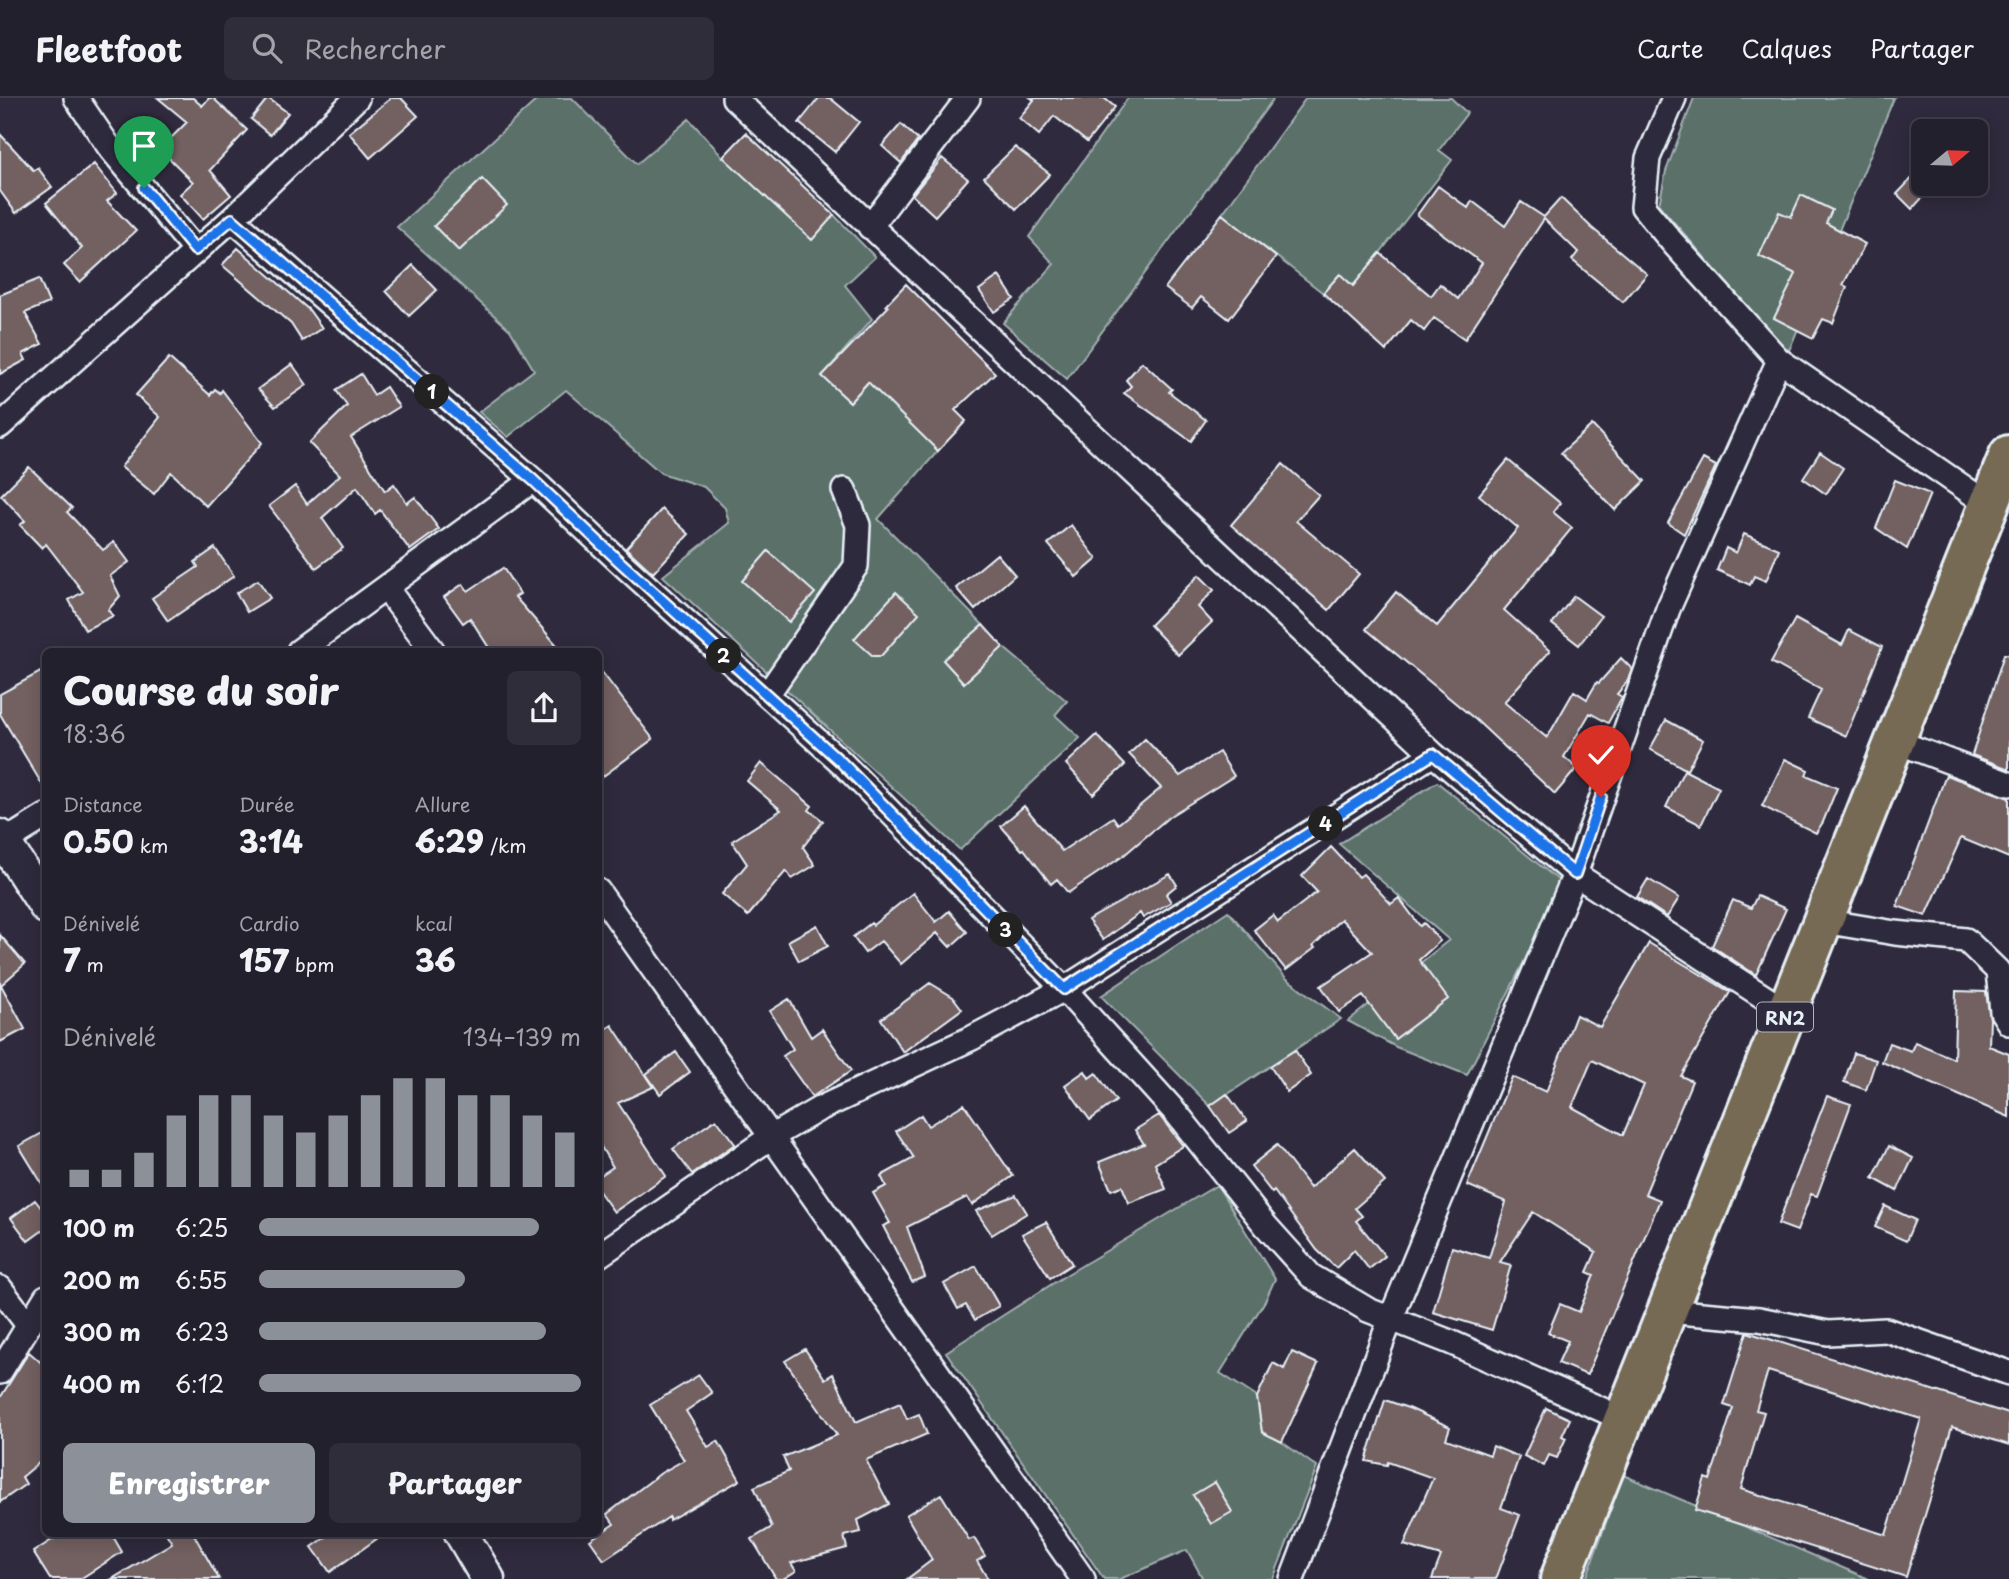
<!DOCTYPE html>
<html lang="fr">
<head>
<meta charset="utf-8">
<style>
  body { margin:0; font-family:"Playpen Sans",sans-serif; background:#2f2d3a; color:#f1f3f6; height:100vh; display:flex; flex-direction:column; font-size:26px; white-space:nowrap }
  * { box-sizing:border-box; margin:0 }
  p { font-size:23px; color:#a3a3aa }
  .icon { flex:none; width:38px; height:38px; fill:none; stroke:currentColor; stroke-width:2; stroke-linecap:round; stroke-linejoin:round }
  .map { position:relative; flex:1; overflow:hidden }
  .details { position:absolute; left:42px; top:550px; width:560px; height:889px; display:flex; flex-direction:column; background:#23202e; border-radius:10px; box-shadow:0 4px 18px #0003,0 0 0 2px #403e4a }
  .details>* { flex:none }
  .needle { width:46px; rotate:71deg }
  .tools { position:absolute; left:1911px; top:21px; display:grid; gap:14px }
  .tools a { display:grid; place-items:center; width:77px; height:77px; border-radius:10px; background:#23202e; box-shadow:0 4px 18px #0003,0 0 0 2px #403e4a; font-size:35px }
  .pin { position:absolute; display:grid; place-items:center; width:60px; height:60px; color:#fff; margin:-72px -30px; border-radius:50% 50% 50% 0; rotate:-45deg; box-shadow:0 0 7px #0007 }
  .pin .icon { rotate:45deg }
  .km { position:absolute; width:35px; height:35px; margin:-18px; border-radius:50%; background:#222; color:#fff; font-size:19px; line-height:35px; text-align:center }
  .round { display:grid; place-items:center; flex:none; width:74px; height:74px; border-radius:10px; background:#2f2d3a }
  .head { display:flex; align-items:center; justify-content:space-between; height:119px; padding:0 21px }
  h1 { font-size:38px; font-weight:800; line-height:52px }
  .stats { display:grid; grid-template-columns:repeat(3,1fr); gap:10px; height:119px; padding:7px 21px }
  .stats div { display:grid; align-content:center }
  .stats b { font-size:30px; font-weight:800 }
  .stats small { font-size:19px; font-weight:400 }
  .stats p { font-size:19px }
  .chart { height:196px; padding:14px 21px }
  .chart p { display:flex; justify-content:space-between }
  .chart svg { width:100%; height:126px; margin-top:7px; stroke:#8c9099; stroke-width:6 }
  .button { display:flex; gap:14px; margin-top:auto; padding:14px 21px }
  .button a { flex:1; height:80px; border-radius:10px; background:#8c9099; color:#fff; font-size:28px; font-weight:800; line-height:80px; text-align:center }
  .button a+a { background:#2f2d3a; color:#f1f3f6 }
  ul { padding:0 21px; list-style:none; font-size:23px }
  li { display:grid; grid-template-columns:112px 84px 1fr; align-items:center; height:52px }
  li i { height:18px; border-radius:9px; background:#8c9099 }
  header { display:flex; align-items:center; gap:42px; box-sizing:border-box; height:98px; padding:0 35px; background:#23202e; border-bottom:2px solid #403e4a }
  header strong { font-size:33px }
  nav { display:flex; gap:38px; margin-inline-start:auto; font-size:24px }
  .search { width:490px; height:63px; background:#2f2d3a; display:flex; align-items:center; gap:18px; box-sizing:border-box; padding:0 24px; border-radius:10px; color:#a3a3aa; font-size:26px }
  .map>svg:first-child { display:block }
</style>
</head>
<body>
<header>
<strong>Fleetfoot</strong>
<div class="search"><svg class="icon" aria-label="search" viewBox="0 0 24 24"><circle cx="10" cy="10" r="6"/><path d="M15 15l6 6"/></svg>Rechercher</div>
<nav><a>Carte</a><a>Calques</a><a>Partager</a></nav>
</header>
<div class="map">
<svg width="2009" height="1481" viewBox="0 0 2009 1481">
  <rect width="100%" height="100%" fill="#2f2a3d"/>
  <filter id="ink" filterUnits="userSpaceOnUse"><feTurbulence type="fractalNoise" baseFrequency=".0143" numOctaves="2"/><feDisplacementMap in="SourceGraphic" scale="14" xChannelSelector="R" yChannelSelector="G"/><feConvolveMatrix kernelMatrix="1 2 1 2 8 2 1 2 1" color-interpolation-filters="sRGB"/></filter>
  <g filter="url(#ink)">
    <path fill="#5a6f68" stroke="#a1b0b0" stroke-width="2" d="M 539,0 L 572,0 L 637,66 L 689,21 L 723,59 L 834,117 L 875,159 L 845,187 L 872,221 L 822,278 L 850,304 L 893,258 L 938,353 L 878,421 L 983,527 L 944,562 L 964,585 L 1003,549 L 1067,603 L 1055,617 L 1080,640 L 960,752 L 663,478 L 729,425 L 725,410 L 704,389 L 661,375 L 566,292 L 508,339 L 479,314 L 534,272 L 510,232 L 397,129 Z
      M 1128,0 L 1274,0 L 1067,281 L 1003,225 L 1054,166 L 1029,139 Z
      M 1306,0 L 1451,0 L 1467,15 L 1439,52 L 1452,62 L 1373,164 L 1357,192 L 1340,176 L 1323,195 L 1222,116 Z
      M 1694,0 L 1894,0 L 1788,255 L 1659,107 L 1666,73 Z
      M 1437,684 L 1563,786 L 1467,977 L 1396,949 L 1348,923 L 1449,842 L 1339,746 Z
      M 1228,813 L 1286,880 L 1341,921 L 1210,1008 L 1101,898 Z
      M 1217,1087 L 1275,1181 L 1265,1203 L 1220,1275 L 1257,1299 L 1262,1334 L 1282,1344 L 1317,1369 L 1273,1481 L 1203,1481 L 1187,1452 L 1120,1481 L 1104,1481 L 946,1254 L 1066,1177 Z
      M 1623,1377 L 1869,1481 L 1586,1481 Z"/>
    <path fill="#736060" stroke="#e8f1f8" stroke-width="2" fill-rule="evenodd" d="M 158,0 L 193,0 L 202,8 L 209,0 L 213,0 L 247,32 L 210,72 L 231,97 L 203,121 L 180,96 L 193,84 L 160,51 L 187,24 Z
      M 268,0 L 288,15 L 270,37 L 251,21 Z
      M 391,0 L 401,0 L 418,18 L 370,60 L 349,35 Z
      M 819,0 L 830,0 L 859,24 L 835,54 L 799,25 Z
      M 1031,0 L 1104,0 L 1115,9 L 1087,44 L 1054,18 L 1039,37 L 1019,20 L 1034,2 Z
      M 901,26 L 918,42 L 901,65 L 882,48 Z
      M 746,35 L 834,117 L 812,142 L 723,59 Z
      M 0,36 L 34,73 L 38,70 L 52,89 L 16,115 L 0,93 Z
      M 1015,49 L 1050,76 L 1016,111 L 984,79 Z
      M 942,60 L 968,81 L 935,118 L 912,97 Z
      M 94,66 L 117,95 L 107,103 L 136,133 L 80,184 L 64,167 L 82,150 L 46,105 Z
      M 1918,74 L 1923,78 L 1923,86 L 1931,86 L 1933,88 L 1912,111 L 1897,96 Z
      M 482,81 L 507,107 L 459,153 L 434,128 Z
      M 1438,88 L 1468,110 L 1472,103 L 1505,128 L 1521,104 L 1544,119 L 1561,100 L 1592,130 L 1647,176 L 1623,204 L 1572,162 L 1578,154 L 1544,121 L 1465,241 L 1434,220 L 1424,233 L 1411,222 L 1386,253 L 1323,195 L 1340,176 L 1353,188 L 1380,155 L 1431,198 L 1440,186 L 1458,201 L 1482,165 L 1417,117 Z
      M 1801,97 L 1832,112 L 1826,125 L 1865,146 L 1843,187 L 1847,189 L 1833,225 L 1823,221 L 1813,240 L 1774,220 L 1796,176 L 1759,158 L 1779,114 L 1791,119 Z
      M 1222,116 L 1276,159 L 1229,221 L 1201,199 L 1192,210 L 1165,190 Z
      M 238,150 L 309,212 L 322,230 L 302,243 L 291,226 L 222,167 Z
      M 413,167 L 437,192 L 409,218 L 386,193 Z
      M 999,178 L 1014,201 L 994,214 L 979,192 Z
      M 39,181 L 49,205 L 25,215 L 42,246 L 23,256 L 26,262 L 0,276 L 0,197 Z
      M 906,186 L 995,275 L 955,312 L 966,323 L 938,353 L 868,284 L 850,304 L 822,278 L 888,209 L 886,207 Z
      M 169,260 L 210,297 L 215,291 L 220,295 L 222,292 L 262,345 L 206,408 L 171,374 L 154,396 L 121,369 L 160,319 L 136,297 Z
      M 1142,264 L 1172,291 L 1169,294 L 1206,322 L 1191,343 L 1124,295 L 1131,288 L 1126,282 Z
      M 292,266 L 307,287 L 275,309 L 258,291 Z
      M 361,276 L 374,297 L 386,289 L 399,309 L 351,339 L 385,393 L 394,386 L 407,405 L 415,399 L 439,431 L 410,452 L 380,412 L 375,416 L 357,389 L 322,420 L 343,450 L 316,470 L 269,408 L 295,388 L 307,406 L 340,377 L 309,345 L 347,308 L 336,292 Z
      M 1592,327 L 1645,383 L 1615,412 L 1561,355 Z
      M 1820,354 L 1843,370 L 1826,396 L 1803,380 Z
      M 1703,361 L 1716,368 L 1684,436 L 1668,425 Z
      M 1508,362 L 1560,405 L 1553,414 L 1572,430 L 1504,512 L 1550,553 L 1504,604 L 1547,640 L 1574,593 L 1587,601 L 1597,584 L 1599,585 L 1621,560 L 1632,571 L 1627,584 L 1617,596 L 1622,599 L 1608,625 L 1590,615 L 1564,659 L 1577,670 L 1555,696 L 1476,622 L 1366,531 L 1396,494 L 1437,528 L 1518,430 L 1479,397 Z
      M 1283,366 L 1319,397 L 1296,423 L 1359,476 L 1329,512 L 1231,427 Z
      M 29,369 L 72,410 L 67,414 L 103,452 L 114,444 L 129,464 L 110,478 L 120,498 L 108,512 L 113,518 L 85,532 L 69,502 L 83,494 L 46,446 L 42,450 L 20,427 L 25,423 L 1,397 Z
      M 1895,382 L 1930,396 L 1907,451 L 1876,430 Z
      M 662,411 L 689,436 L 653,475 L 626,450 Z
      M 1071,427 L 1097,461 L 1076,479 L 1048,446 Z
      M 1744,436 L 1779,451 L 1766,483 L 1754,478 L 1750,487 L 1717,472 L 1726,450 L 1736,455 Z
      M 215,450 L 234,478 L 168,523 L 152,500 L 198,469 L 195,464 Z
      M 768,453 L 815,495 L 789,524 L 742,483 Z
      M 997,456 L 1015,477 L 975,512 L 956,490 Z
      M 503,470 L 520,496 L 515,499 L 562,553 L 491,553 L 470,520 L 463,525 L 444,499 L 463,486 L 468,493 Z
      M 1199,477 L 1214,492 L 1198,509 L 1212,524 L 1178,557 L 1150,527 Z
      M 258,482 L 270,500 L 247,514 L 236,495 Z
      M 896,494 L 919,515 L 881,558 L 873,558 L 854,541 Z
      M 1574,498 L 1601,518 L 1579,547 L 1552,526 Z
      M 1795,521 L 1842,547 L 1849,532 L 1882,549 L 1846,638 L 1808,620 L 1821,592 L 1771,564 Z
      M 983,527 L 1003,549 L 964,585 L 943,562 Z
      M 2004,556 L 2009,556 L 2009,671 L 1972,657 Z
      M 598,569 L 653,641 L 598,682 Z
      M 46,571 L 46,693 L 0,616 L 0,596 Z
      M 1666,622 L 1703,642 L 1687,672 L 1650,651 Z
      M 1097,637 L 1125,667 L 1093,696 L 1066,666 Z
      M 1145,641 L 1180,678 L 1219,654 L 1234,678 L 1170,718 L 1123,758 L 1068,795 L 1057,781 L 1051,786 L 1024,751 L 1022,752 L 1001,728 L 1024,708 L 1062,753 L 1113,719 L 1118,726 L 1161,690 L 1129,656 Z
      M 1785,661 L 1808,672 L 1806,677 L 1837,690 L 1823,724 L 1816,735 L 1762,708 Z
      M 761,665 L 812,708 L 809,712 L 823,723 L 803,749 L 815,767 L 792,781 L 786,773 L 748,818 L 722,796 L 747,766 L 732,743 L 781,712 L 747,683 Z
      M 1684,672 L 1719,690 L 1701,727 L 1666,709 Z
      M 1946,677 L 2009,700 L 2009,760 L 1961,740 L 1926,818 L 1897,808 Z
      M 1331,749 L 1359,779 L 1363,776 L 1391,806 L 1399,800 L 1420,828 L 1424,825 L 1440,843 L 1419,862 L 1448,901 L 1395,941 L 1363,898 L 1339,914 L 1321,888 L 1372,854 L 1341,821 L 1313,848 L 1315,850 L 1286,872 L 1254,832 L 1273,817 L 1278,824 L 1317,794 L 1302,778 Z
      M 1170,776 L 1177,787 L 1166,796 L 1171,804 L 1143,820 L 1140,815 L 1103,842 L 1088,822 Z
      M 1648,781 L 1679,800 L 1667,819 L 1637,799 Z
      M 913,795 L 936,824 L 949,813 L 967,834 L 950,849 L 937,835 L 901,866 L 881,843 L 865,855 L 853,839 L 871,825 L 873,827 Z
      M 1757,798 L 1786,811 L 1756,877 L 1712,848 L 1733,802 L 1751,810 Z
      M 817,827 L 828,848 L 799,863 L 788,843 Z
      M 0,837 L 25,866 L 1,887 L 25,931 L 0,944 Z
      M 1649,845 L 1730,894 L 1681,978 L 1692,983 L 1645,1096 L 1660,1102 L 1587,1277 L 1558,1265 L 1568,1243 L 1548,1235 L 1560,1206 L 1579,1214 L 1594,1177 L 1587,1174 L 1596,1154 L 1533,1114 L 1500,1164 L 1511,1167 L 1492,1232 L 1433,1214 L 1452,1149 L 1489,1160 L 1506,1104 L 1467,1087 L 1512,979 L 1546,994 L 1576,917 L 1600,929 ZM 1592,962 L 1644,987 L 1623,1037 L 1572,1009 Z
      M 930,885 L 953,899 L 962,911 L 903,954 L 881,921 Z
      M 1956,893 L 1986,894 L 1990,921 L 1989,948 L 2009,956 L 2009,1019 L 1882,964 L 1889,945 L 1911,953 L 1915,944 L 1954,961 Z
      M 789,901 L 811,939 L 822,931 L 851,973 L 812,999 L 783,958 L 793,951 L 770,913 Z
      M 612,927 L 653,989 L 618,1005 L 666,1078 L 614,1114 L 598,1092 L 598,1079 L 613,1069 L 598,1044 L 598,936 Z
      M 1295,952 L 1311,977 L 1287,994 L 1270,968 Z
      M 676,954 L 690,974 L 660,996 L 646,976 Z
      M 1854,955 L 1876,962 L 1866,992 L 1844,984 Z
      M 1085,973 L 1089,980 L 1096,975 L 1116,1003 L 1090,1022 L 1065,987 Z
      M 1227,996 L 1247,1023 L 1229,1035 L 1210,1008 Z
      M 1827,998 L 1851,1006 L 1817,1098 L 1811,1096 L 1797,1133 L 1778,1126 Z
      M 964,1006 L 1013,1078 L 972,1107 L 967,1099 L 907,1129 L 925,1179 L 912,1184 L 883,1128 L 890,1125 L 873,1095 L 886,1088 L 881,1078 L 914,1060 L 896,1033 L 921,1017 L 928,1028 Z
      M 1159,1017 L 1183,1048 L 1155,1066 L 1166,1091 L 1129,1105 L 1122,1088 L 1111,1092 L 1099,1064 L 1144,1046 L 1135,1032 Z
      M 716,1021 L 735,1046 L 692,1076 L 673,1051 Z
      M 46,1033 L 46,1092 L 19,1048 Z
      M 1277,1047 L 1310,1090 L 1355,1050 L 1385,1084 L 1355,1110 L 1362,1118 L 1356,1123 L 1385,1158 L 1369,1171 L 1354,1152 L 1336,1170 L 1317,1152 L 1274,1093 L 1272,1095 L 1251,1068 Z
      M 1889,1048 L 1913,1060 L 1897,1093 L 1873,1080 Z
      M 1016,1097 L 1027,1115 L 992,1137 L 976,1113 Z
      M 35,1102 L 46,1116 L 46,1130 L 28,1143 L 11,1120 Z
      M 1885,1108 L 1915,1122 L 1906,1143 L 1875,1129 Z
      M 1046,1124 L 1072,1166 L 1050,1180 L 1022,1136 Z
      M 976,1168 L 999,1208 L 975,1222 L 966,1207 L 958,1211 L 944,1186 Z
      M 1747,1234 L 2009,1316 L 2009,1347 L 1952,1329 L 1906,1479 L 1695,1412 L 1705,1380 L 1710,1382 L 1733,1310 L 1724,1307 ZM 1768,1273 L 1921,1321 L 1886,1437 L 1741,1391 L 1764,1314 L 1756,1312 Z
      M 805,1251 L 825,1281 L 833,1276 L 856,1324 L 900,1305 L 907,1321 L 919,1316 L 927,1336 L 866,1362 L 889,1406 L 858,1422 L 861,1434 L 844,1438 L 847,1450 L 791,1465 L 796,1473 L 783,1481 L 776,1481 L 752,1441 L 772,1429 L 754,1389 L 789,1373 L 783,1359 L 837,1337 L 785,1263 Z
      M 29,1254 L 46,1269 L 46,1359 L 22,1379 L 26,1386 L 0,1404 L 0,1300 Z
      M 1292,1254 L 1318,1266 L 1282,1344 L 1262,1334 L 1257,1299 L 1273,1265 L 1284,1271 Z
      M 699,1277 L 712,1295 L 686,1313 L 708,1349 L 718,1343 L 740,1382 L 669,1422 L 669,1419 L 604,1462 L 590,1442 L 614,1426 L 607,1416 L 661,1375 L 684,1362 L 650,1307 Z
      M 1385,1302 L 1411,1311 L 1450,1329 L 1446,1341 L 1490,1357 L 1493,1348 L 1519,1359 L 1501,1410 L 1520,1417 L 1496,1481 L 1432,1481 L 1441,1458 L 1404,1447 L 1433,1380 L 1388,1364 L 1387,1367 L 1366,1363 Z
      M 1546,1310 L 1570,1321 L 1562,1338 L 1566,1340 L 1557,1360 L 1549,1357 L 1544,1368 L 1524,1358 Z
      M 1215,1384 L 1232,1414 L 1211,1426 L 1193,1397 Z
      M 941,1396 L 969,1442 L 974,1440 L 985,1458 L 977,1463 L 988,1481 L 907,1481 L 932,1462 L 906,1417 Z
      M 63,1435 L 111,1435 L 122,1454 L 80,1481 L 50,1481 L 33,1454 Z
      M 166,1435 L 193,1435 L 219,1481 L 112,1481 L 172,1445 Z
      M 332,1435 L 385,1435 L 330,1474 L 312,1449 Z"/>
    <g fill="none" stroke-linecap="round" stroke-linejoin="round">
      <defs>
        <path id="street" d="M 76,0 L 110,50 L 195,152
          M 734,0 L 1433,656 L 1575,776 L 1787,914
          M 1674,0 L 1648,60 L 1643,109 L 1673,145 L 1779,262 L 1989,407
          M 232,121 L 533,382 L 619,463 L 841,664 L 1064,891 L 1177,1016 L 1266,1128 L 1311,1178 L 1368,1212 L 1450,1244 L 1623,1321
          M 870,129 L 968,0
          M 0,328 L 232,121 L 357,0
          M 386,490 L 433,553
          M 299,553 L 533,382
          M 767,597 L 856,468 L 858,427 L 844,392
          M 1895,643 L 2009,686
          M 4,744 L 46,718
          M 598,793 L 1083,1481
          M 1823,823 L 1895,835 L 1966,842 L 1998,873 L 2002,914 L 2009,925
          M 598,1158 L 771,1039 L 819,1011 L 972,940 L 1064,891 L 1433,656
          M 0,1190 L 28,1227
          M 1667,1213 L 1759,1221 L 1828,1235 L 1886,1232 L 2009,1275
          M 0,1274 L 46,1199
          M 1292,1481 L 1391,1220 L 1575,776 L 1668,511 L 1779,262"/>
        <path id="secondary" d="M 0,738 L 46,809
          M 461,1435 L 488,1481"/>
        <path id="highway" d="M 1560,1481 L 2009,357"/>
      </defs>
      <use href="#street" stroke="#e8f1f8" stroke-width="28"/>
      <use href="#secondary" stroke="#e8f1f8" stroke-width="37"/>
      <use href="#highway" stroke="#e8f1f8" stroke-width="44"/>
      <use href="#street" stroke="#2f2a3d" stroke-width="23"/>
      <use href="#secondary" stroke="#2f2a3d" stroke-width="32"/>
      <use href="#highway" stroke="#776a54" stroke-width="38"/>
    </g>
  </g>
  <g fill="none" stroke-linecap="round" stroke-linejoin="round" filter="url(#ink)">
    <defs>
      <path id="route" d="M 144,90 L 195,152 L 232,121 L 533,382 L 619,463 L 841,664 L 1064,891 L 1433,656 L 1575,776 L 1601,699"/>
    </defs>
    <use href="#route" stroke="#fff" stroke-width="14"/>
    <use href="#route" stroke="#1a73e8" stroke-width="9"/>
  </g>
  <g text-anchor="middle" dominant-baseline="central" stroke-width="7" stroke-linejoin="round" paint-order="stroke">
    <rect fill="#2f2a3d" stroke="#b0b5c0" stroke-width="2" x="1757" y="904.5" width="56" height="29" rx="5"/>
    <g font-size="18" font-weight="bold" fill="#e8f1f8">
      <text x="1785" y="919">RN2</text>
    </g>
  </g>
</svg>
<div class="tools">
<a><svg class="needle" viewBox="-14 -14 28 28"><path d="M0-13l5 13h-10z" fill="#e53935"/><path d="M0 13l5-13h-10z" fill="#a3a3aa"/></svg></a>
</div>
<div class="pin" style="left:144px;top:90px;background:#1e9e55"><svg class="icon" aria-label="arrive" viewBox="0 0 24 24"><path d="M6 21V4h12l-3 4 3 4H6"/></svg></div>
<div class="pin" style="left:1601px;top:699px;background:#d93025"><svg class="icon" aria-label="check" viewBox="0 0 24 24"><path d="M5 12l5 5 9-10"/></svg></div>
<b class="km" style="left:432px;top:294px">1</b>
<b class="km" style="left:724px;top:558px">2</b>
<b class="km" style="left:1006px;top:832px">3</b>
<b class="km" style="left:1326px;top:726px">4</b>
<section class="details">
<div class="head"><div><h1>Course du soir</h1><p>18:36</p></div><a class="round"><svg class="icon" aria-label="share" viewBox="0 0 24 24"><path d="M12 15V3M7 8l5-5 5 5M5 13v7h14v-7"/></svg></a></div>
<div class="stats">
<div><p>Distance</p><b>0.50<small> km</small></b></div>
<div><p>Durée</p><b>3:14</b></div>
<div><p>Allure</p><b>6:29<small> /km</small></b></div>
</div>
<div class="stats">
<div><p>Dénivelé</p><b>7<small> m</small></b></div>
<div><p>Cardio</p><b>157<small> bpm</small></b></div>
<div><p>kcal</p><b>36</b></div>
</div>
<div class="chart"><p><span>Dénivelé</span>134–139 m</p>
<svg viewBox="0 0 160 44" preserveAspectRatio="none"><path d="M5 44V38M15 44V38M25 44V32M35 44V19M45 44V12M55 44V12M65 44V19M75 44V25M85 44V19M95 44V12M105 44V6M115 44V6M125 44V12M135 44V12M145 44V19M155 44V25"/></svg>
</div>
<ul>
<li><b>100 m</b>6:25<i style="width:87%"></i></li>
<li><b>200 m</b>6:55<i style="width:64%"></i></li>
<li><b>300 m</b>6:23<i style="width:89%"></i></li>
<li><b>400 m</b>6:12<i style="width:100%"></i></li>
</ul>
<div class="button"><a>Enregistrer</a><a>Partager</a></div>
</section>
</div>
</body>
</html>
